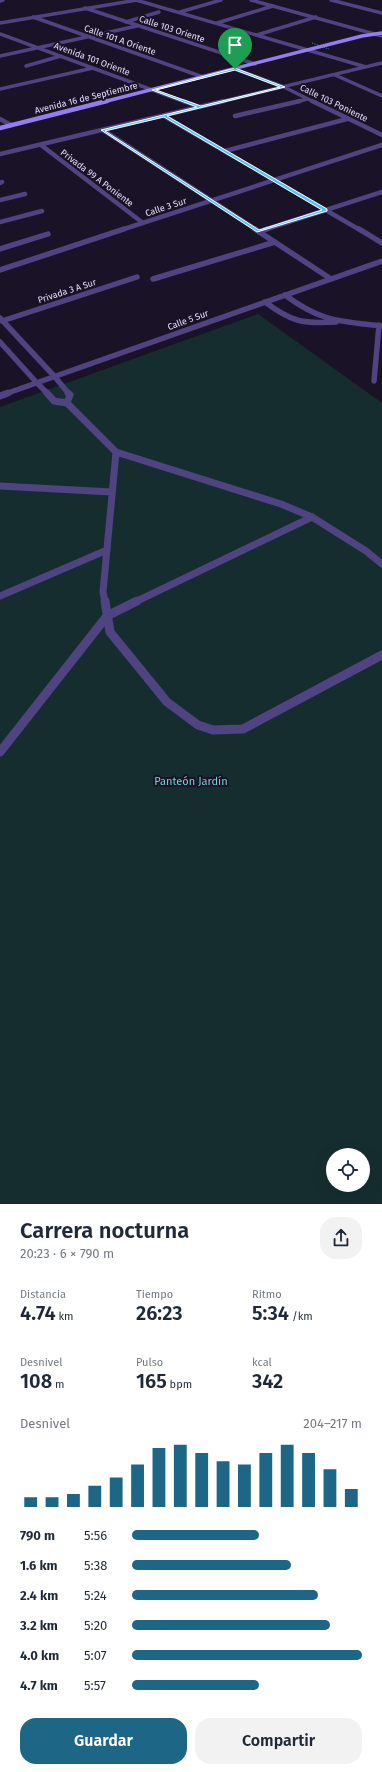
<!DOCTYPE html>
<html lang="es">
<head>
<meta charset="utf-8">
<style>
  body { margin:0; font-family:"Fira Sans",sans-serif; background:#f2f2f3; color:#1f2937; height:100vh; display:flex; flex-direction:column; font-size:15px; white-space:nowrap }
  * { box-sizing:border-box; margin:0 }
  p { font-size:13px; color:#747a83 }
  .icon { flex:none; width:22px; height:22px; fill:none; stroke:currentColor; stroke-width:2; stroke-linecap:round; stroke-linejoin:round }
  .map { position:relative; height:1204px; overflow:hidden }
  .details { display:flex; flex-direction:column; background:#fff; flex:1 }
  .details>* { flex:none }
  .controls { position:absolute; left:326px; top:1148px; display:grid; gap:8px }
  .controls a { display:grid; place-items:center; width:44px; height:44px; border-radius:50%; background:#fff; box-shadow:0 4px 16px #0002; font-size:20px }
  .pin { position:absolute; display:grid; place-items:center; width:34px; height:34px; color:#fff; margin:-41px -17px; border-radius:50% 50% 50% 0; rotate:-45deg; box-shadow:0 0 4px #0007 }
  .pin .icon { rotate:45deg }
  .round { display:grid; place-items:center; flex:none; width:42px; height:42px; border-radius:16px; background:#f2f2f3 }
  .headline { display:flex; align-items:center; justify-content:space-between; height:68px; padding:0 20px }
  h1 { font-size:22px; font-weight:600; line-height:30px }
  .figures { display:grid; grid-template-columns:repeat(3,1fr); gap:6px; height:68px; padding:4px 20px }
  .figures div { display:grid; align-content:center }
  .figures b { font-size:20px; font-weight:600 }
  .figures small { font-size:11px; font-weight:400 }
  .figures p { font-size:11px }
  .chart { height:112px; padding:8px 20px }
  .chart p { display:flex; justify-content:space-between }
  .chart svg { width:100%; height:72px; margin-top:4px; stroke:#1e6686; stroke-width:6 }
  .primary-button { display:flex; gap:8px; margin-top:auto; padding:8px 20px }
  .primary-button a { flex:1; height:46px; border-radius:16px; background:#1e6686; color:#fff; font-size:16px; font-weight:600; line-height:46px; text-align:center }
  .primary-button a+a { background:#f2f2f3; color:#1f2937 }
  ul { padding:0 20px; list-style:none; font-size:13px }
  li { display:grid; grid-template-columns:64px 48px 1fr; align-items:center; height:30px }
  li i { height:10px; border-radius:5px; background:#1e6686 }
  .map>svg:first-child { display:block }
</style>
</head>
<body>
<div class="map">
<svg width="382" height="1204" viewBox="0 0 382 1204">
  <rect width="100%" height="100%" fill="#1a1327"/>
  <path fill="#162d30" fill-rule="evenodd" d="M 258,314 L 382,403 L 382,1204 L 0,1204 L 0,407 ZM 333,1155 L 363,1155 L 363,1185 L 333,1185 Z"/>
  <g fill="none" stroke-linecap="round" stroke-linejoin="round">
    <path stroke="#504381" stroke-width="3.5" d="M 126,22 L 159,12"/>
    <path stroke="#504381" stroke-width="5.5" d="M 55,377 L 69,394
      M 37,383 L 48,394"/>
    <path stroke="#504381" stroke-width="7" d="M 47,393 L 54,401 L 67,403 L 116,452 L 103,592 L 105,602
      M 67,403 L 70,395 L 68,393
      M 116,452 L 281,504 L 312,517 L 366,551 L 382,564
      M 0,486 L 112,492
      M 0,596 L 107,550
      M 135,602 L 312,517"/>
    <path stroke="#504381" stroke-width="9" d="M 105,601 L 110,632 L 167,702 L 198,725 L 213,730 L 243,729 L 382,655
      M 0,752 L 107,616 L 137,601"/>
    <path stroke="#504381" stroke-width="3.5" d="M 136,0 L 366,67
      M 331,0 L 382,13
      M 0,1 L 3,0
      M 85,8 L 255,64
      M 180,12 L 221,0
      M 33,17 L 203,77
      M 217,23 L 273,6
      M 0,34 L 185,102
      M 257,35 L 316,17
      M 0,56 L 137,26
      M 26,66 L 61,56
      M 235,69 L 284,87 L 314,102
      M 335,75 L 382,96
      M 0,89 L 93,68
      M 220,102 L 382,63
      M 296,102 L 307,99"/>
    <path stroke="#504381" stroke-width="4.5" d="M 183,101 L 200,107
      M 312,101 L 382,135
      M 164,116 L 360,230
      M 235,116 L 300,101
      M 0,119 L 11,125
      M 103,130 L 257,230
      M 41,145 L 143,223
      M 225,151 L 347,119
      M 0,154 L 224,101
      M 0,183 L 2,182
      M 0,200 L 25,194
      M 0,222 L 42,211
      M 121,230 L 382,145
      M 264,230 L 382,192"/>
    <path stroke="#504381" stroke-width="5.5" d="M 255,229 L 331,279
      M 359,229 L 382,243
      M 259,232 L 267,229
      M 0,249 L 48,234
      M 0,270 L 124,229
      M 153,279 L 275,242
      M 285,295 C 321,322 339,321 382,326
      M 265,302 C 292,322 302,324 336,322
      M 0,318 L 55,377
      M 2,321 L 137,277
      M 0,342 L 37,383
      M 374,381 L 379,325
      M 5,394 L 382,261"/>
    <path stroke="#504381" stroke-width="7" d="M 0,396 L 8,393"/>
    <path stroke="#504381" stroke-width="3.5" d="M 251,0 L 382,36
      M 0,23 L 137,0"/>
    <path stroke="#947df1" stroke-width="3.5" d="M 103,102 L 362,36 L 382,33"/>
    <path stroke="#947df1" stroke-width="4.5" d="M 0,128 L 107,101"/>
    <path stroke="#3da2ae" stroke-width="1" stroke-dasharray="1 1.5" stroke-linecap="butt" d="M 312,43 L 329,49"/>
  </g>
  <path fill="#4fc3f7" stroke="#fff" fill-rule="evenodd" d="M 235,68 L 285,87 L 167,116 L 327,209 L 327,211 L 257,232 L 101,130 L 197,107 L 152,90 ZM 235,70 L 280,87 L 201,106 L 156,90 ZM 164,117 L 322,210 L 259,230 L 105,131 Z"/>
  <g text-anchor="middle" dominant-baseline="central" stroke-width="4" stroke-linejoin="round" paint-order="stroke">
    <g font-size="9" fill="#e5dcfb" stroke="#1a1327">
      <text transform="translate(172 29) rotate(18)">Calle 103 Oriente</text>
      <text transform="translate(120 40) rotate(19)">Calle 101 A Oriente</text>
      <text transform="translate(92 59) rotate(20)">Avenida 101 Oriente</text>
      <text transform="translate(86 98) rotate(-14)">Avenida 16 de Septiembre</text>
      <text transform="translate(334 103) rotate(26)">Calle 103 Poniente</text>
      <text transform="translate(97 178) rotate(37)">Privada 99 A Poniente</text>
      <text transform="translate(166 207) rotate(-18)">Calle 3 Sur</text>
      <text transform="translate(67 291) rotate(-18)">Privada 3 A Sur</text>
      <text transform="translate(188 320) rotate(-20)">Calle 5 Sur</text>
    </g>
    <g font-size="11" fill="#6fd5cd" stroke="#1a1327">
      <text x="191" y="781">Panteón Jardín</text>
    </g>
  </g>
</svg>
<div class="controls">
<a><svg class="icon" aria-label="locate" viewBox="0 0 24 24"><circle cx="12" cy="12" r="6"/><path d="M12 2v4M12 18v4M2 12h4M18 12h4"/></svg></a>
</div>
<div class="pin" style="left:235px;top:69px;background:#1e9e55"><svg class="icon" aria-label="arrive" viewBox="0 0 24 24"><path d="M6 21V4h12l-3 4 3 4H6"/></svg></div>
</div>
<section class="details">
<div class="headline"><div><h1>Carrera nocturna</h1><p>20:23 · 6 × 790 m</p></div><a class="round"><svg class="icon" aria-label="share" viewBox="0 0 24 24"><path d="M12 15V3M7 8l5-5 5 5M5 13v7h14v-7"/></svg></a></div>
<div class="figures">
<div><p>Distancia</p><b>4.74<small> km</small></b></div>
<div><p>Tiempo</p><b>26:23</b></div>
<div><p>Ritmo</p><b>5:34<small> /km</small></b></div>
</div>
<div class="figures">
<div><p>Desnivel</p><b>108<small> m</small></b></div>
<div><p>Pulso</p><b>165<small> bpm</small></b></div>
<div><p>kcal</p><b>342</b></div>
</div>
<div class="chart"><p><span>Desnivel</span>204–217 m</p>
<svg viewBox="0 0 160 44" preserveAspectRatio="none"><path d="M5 44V38M15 44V38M25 44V36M35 44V31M45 44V26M55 44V18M65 44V8M75 44V6M85 44V11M95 44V16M105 44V18M115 44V11M125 44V6M135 44V11M145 44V21M155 44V33"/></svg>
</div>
<ul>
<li><b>790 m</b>5:56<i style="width:55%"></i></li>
<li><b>1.6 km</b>5:38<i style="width:69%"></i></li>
<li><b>2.4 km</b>5:24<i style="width:81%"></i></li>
<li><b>3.2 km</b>5:20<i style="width:86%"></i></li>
<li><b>4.0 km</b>5:07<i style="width:100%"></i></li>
<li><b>4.7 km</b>5:57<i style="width:55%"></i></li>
</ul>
<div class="primary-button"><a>Guardar</a><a>Compartir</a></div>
</section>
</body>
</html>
